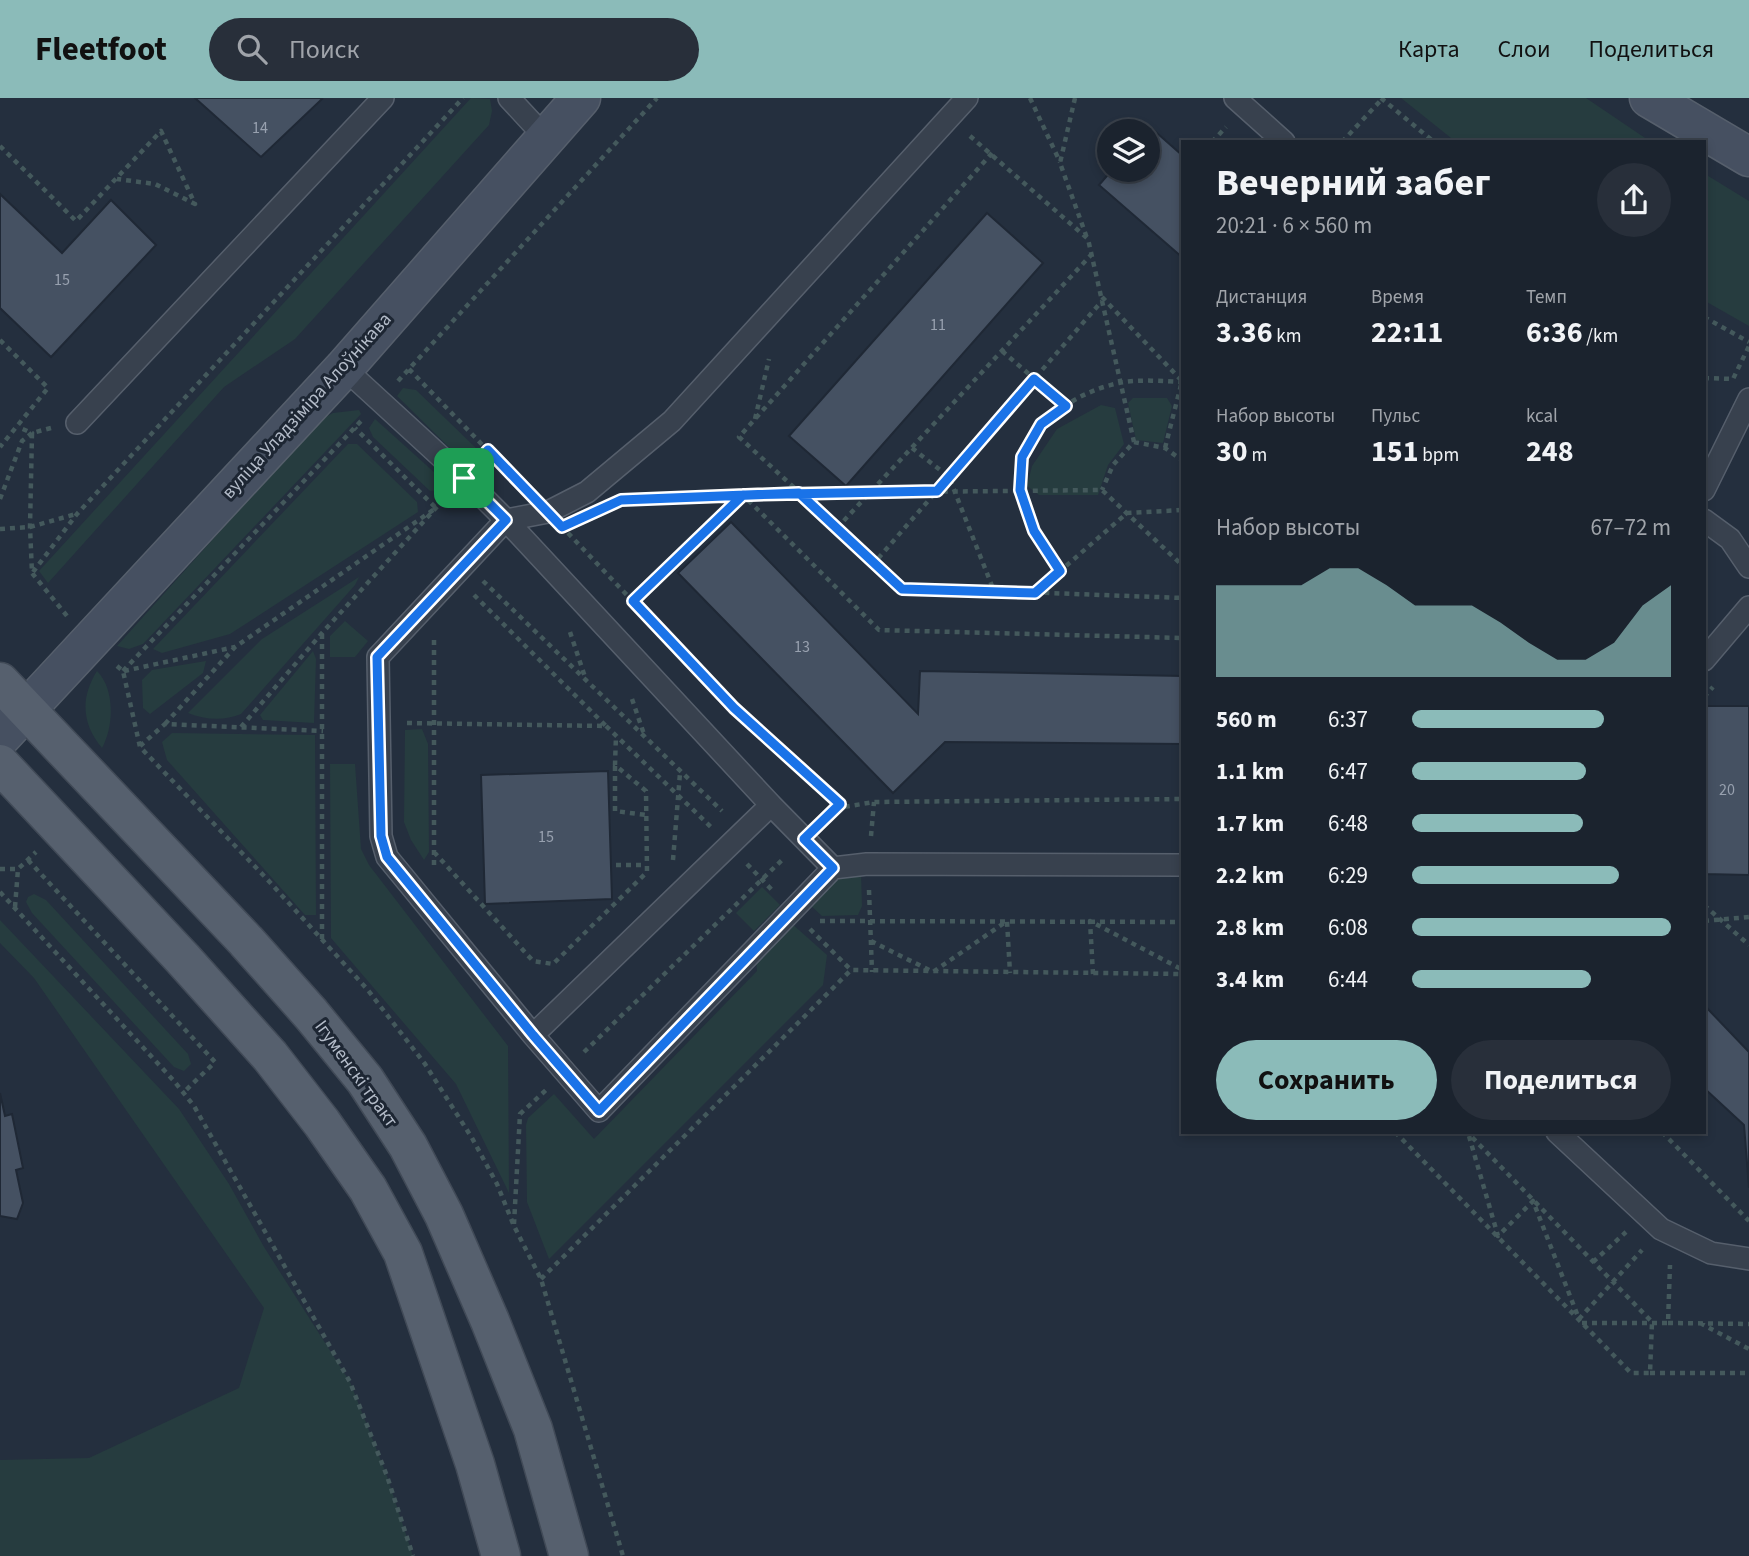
<!DOCTYPE html>
<html lang="ru">
<head>
<meta charset="utf-8">
<style>
  body { margin:0; font-family:"Source Sans 3",sans-serif; background:#282f3a; color:#f1f3f6; height:100vh; display:flex; flex-direction:column; font-size:26px; white-space:nowrap }
  * { box-sizing:border-box; margin:0 }
  p { font-size:23px; color:#a0a4aa }
  .icon { flex:none; width:38px; height:38px; fill:none; stroke:currentColor; stroke-width:2; stroke-linecap:round; stroke-linejoin:round }
  .map { position:relative; flex:1; overflow:hidden }
  .sheet { position:absolute; left:1181px; top:42px; width:525px; height:994px; display:flex; flex-direction:column; background:#1b232e; border-radius:0px; box-shadow:0 4px 10px #0003,0 0 0 2px #39404a }
  .sheet>* { flex:none }
  .controls { position:absolute; left:1097px; top:21px; display:grid; gap:14px }
  .controls a { display:grid; place-items:center; width:63px; height:63px; border-radius:50%; background:#1b232e; box-shadow:0 4px 10px #0003,0 0 0 2px #39404a; font-size:35px }
  .pin { position:absolute; display:grid; place-items:center; width:60px; height:60px; color:#fff; margin:-30px; border-radius:14px; box-shadow:0 4px 10px #0006 }
  .round { display:grid; place-items:center; flex:none; width:74px; height:74px; border-radius:37px; background:#282f3a }
  .overview { display:flex; align-items:center; justify-content:space-between; height:119px; padding:0 35px }
  h1 { font-size:38px; font-weight:700; line-height:52px }
  .metrics { display:grid; grid-template-columns:repeat(3,1fr); gap:10px; height:119px; padding:7px 35px }
  .metrics div { display:grid; align-content:center }
  .metrics b { font-size:30px; font-weight:700 }
  .metrics small { font-size:19px; font-weight:400 }
  .metrics p { font-size:19px }
  .chart { height:196px; padding:14px 35px }
  .chart p { display:flex; justify-content:space-between }
  .chart svg { width:100%; height:126px; margin-top:7px; fill:#8bbbb9; opacity:.7 }
  .cta { display:flex; gap:14px; margin-top:auto; padding:14px 35px }
  .cta a { flex:1; height:80px; border-radius:42px; background:#8bbbb9; color:#111; font-size:28px; font-weight:700; line-height:80px; text-align:center }
  .cta a+a { background:#282f3a; color:#f1f3f6 }
  ul { padding:0 35px; list-style:none; font-size:23px }
  li { display:grid; grid-template-columns:112px 84px 1fr; align-items:center; height:52px }
  li i { height:18px; border-radius:9px; background:#8bbbb9 }
  header { display:flex; align-items:center; gap:42px; box-sizing:border-box; height:98px; padding:0 35px; background:#8bbbb9; color:#111 }
  header strong { font-size:33px }
  nav { display:flex; gap:38px; margin-inline-start:auto; font-size:24px }
  .search { width:490px; height:63px; background:#282f3a; display:flex; align-items:center; gap:18px; box-sizing:border-box; padding:0 24px; border-radius:38px; color:#a0a4aa; font-size:26px }
  .map>svg:first-child { display:block }
</style>
</head>
<body>
<header>
<strong>Fleetfoot</strong>
<div class="search"><svg class="icon" aria-label="search" viewBox="0 0 24 24"><circle cx="10" cy="10" r="6"/><path d="M15 15l6 6"/></svg>Поиск</div>
<nav><a>Карта</a><a>Слои</a><a>Поделиться</a></nav>
</header>
<div class="map">
<svg width="1749" height="1458" viewBox="0 0 1749 1458">
  <rect width="100%" height="100%" fill="#242f3e"/>
  <path fill="#263c3f" d="M 471,0 L 490,1 L 492,13 L 489,27 L 295,241 L 224,289 L 48,485 L 39,473 Z
    M 1401,0 L 1586,0 L 1651,44 L 1456,44 Z
    M 1705,76 L 1749,103 L 1749,228 L 1705,203 Z
    M 403,290 L 416,292 L 477,351 L 475,359 L 466,366 L 397,298 Z
    M 1133,300 L 1167,300 L 1172,308 L 1163,345 L 1136,342 L 1128,305 Z
    M 1101,307 L 1115,310 L 1124,346 L 1108,367 L 1098,397 L 1039,397 L 1027,388 L 1032,368 L 1057,331 Z
    M 359,312 L 361,316 L 143,546 L 129,551 L 117,548 L 320,322 L 333,315 Z
    M 375,321 L 445,384 L 439,392 L 430,393 L 373,339 L 369,330 Z
    M 348,346 L 357,346 L 417,404 L 418,414 L 230,536 L 162,555 L 153,551 Z
    M 359,479 L 355,487 L 241,616 C 225,623 205,622 188,615 L 262,541 Z
    M 345,523 L 368,543 L 355,559 L 330,559 L 330,538 Z
    M 313,553 L 316,561 L 314,625 L 263,622 L 260,617 Z
    M 206,563 L 203,575 L 150,616 L 143,610 L 142,582 L 152,572 Z
    M 97,573 C 115,591 114,628 102,650 C 82,626 80,600 97,573 Z
    M 422,631 L 428,646 L 429,754 L 424,762 L 411,742 L 404,724 L 405,632 Z
    M 172,635 L 315,637 L 316,817 L 305,817 L 167,662 L 162,644 Z
    M 330,666 L 355,666 L 361,751 L 369,767 L 508,948 L 509,1095 L 456,986 L 331,840 Z
    M 861,775 L 862,808 L 858,817 L 822,818 L 809,806 L 829,784 Z
    M 762,789 L 780,807 L 754,833 L 736,815 Z
    M 34,796 L 46,802 L 188,956 L 191,966 L 184,973 L 174,969 L 32,815 L 26,804 L 28,799 Z
    M 0,822 L 179,1011 L 229,1086 L 264,1149 L 350,1284 L 387,1378 L 413,1458 L 0,1458 L 0,1362 L 89,1360 L 239,1290 L 264,1210 L 34,880 L 0,845 Z
    M 790,824 L 827,857 L 823,887 L 549,1161 L 527,1104 L 526,1027 L 528,1020 L 554,996 L 594,1041 L 757,873 L 756,859 Z"/>
  <path fill="#455162" stroke="#1f2835" stroke-width="2" d="M 195,0 L 320,0 L 322,1 L 261,59 Z
    M 1149,28 L 1183,58 L 1183,160 L 1099,87 L 1112,72 L 1148,72 L 1148,33 L 1145,33 Z
    M 0,96 L 62,155 L 111,102 L 156,147 L 51,259 L 0,210 Z
    M 987,115 L 1043,165 L 846,388 L 789,338 Z
    M 731,424 L 918,616 L 920,573 L 1183,578 L 1183,646 L 945,644 L 893,695 L 678,475 Z
    M 1704,608 L 1749,608 L 1749,777 L 1704,776 Z
    M 608,673 L 612,801 L 485,806 L 481,677 Z
    M 1704,907 L 1749,954 L 1749,1090 L 1744,1027 L 1704,990 Z
    M 0,995 L 5,1018 L 12,1016 L 23,1070 L 16,1072 L 23,1105 L 17,1121 L 0,1118 Z"/>
  <g fill="none" stroke-linecap="round" stroke-linejoin="round">
    <defs>
      <path id="lane" d="M 509,0 L 546,40
        M 967,0 L 672,323 L 587,394 L 548,414 L 506,422 L 378,559 L 381,738 L 387,759 L 533,937 L 599,1013 L 833,770 L 867,766 L 1183,767
        M 1235,0 L 1284,44
        M 344,270 L 464,380 L 506,422 L 771,707 L 833,770
        M 77,325 L 383,0
        M 1704,392 L 1749,301
        M 1704,422 L 1730,441 L 1749,469
        M 1704,562 L 1749,509
        M 533,937 L 771,707
        M 1557,1034 L 1661,1131 L 1711,1155 L 1749,1161"/>
      <path id="secondary" d="M 1649,0 L 1749,59
        M 0,640 L 344,270 L 581,0"/>
      <path id="primary" d="M 0,584 L 246,843 L 311,916 L 365,982 L 408,1048 L 444,1117 L 490,1223 L 533,1331 L 569,1458
        M 0,666 L 183,861 L 270,958 L 322,1025 L 368,1091 L 403,1155 L 475,1366 L 501,1458"/>
    </defs>
    <use href="#lane" stroke="#565f6c" stroke-width="24"/>
    <use href="#secondary" stroke="#565f6c" stroke-width="41"/>
    <use href="#primary" stroke="#414a57" stroke-width="41"/>
    <path stroke="#44595c" stroke-width="4.5" stroke-dasharray="5 5" stroke-linecap="butt" d="M 1030,0 L 1060,64
      M 1075,0 L 1060,65 L 1087,140
      M 1381,0 L 1434,44
      M 970,38 L 1088,141 L 1134,344 L 1113,367 L 1102,392
      M 1212,44 L 1226,29
      M 1342,44 L 1382,1
      M 0,48 L 76,123 L 161,33 L 195,106 L 155,86 L 117,81
      M 992,55 L 739,339 L 875,464 L 1102,203
      M 1102,199 L 1182,283 L 1165,350
      M 1704,219 L 1749,244
      M 0,242 L 48,290 L 0,349
      M 1002,253 L 1066,308
      M 409,271 L 525,391
      M 1704,280 L 1733,281 L 1749,248
      M 398,283 L 657,0
      M 755,321 L 769,261
      M 51,330 L 32,335 L 30,429 L 32,475 L 67,518
      M 1134,344 L 1165,350 L 1183,363
      M 912,350 L 949,379 L 994,493 L 1183,500
      M 0,401 L 22,343 L 32,335 L 18,329
      M 623,403 L 799,395 L 1102,392 L 1183,468
      M 837,430 L 1091,157
      M 0,431 L 30,429 L 76,416
      M 568,435 L 734,610 L 844,709 L 874,704 L 1183,701
      M 875,464 L 902,491 L 994,493
      M 1060,473 C 1046,451 1023,419 1020,392 C 1012,336 1070,295 1119,285 C 1138,281 1164,283 1183,284
      M 33,474 L 77,416 L 463,0
      M 483,483 L 722,713
      M 1036,494 L 1127,415 L 1183,412
      M 633,503 L 743,397 L 879,532 L 1183,540
      M 570,534 L 586,582
      M 434,542 L 434,771
      M 117,568 L 123,573 L 140,649 L 266,780 L 367,891 L 425,966 L 472,1040 L 497,1086 L 514,1128 L 541,1181 L 623,1458
      M 123,573 L 361,323
      M 124,573 L 235,549
      M 1704,599 L 1713,589
      M 632,601 L 645,639
      M 407,625 L 606,628 L 472,495
      M 165,626 L 235,549 L 436,410 L 355,330
      M 606,628 L 711,729
      M 241,629 L 322,535 L 445,400
      M 140,648 L 165,626 L 323,633
      M 615,668 L 615,713 L 646,717
      M 823,723 L 840,706
      M 871,738 L 874,704
      M 434,754 L 533,863 L 553,866 L 647,774 L 646,693 L 615,667 L 616,637
      M 28,762 L 215,964 L 184,994
      M 673,762 L 680,675
      M 747,766 L 772,792
      M 616,767 L 646,767
      M 0,771 L 18,771
      M 869,792 L 872,874
      M 0,794 L 174,983 L 194,1008 L 350,1284 L 387,1378 L 413,1458
      M 1704,807 L 1749,847
      M 15,809 L 18,771 L 36,754
      M 820,823 L 1183,824
      M 1704,823 L 1749,819
      M 810,831 L 851,872
      M 322,841 L 322,536
      M 871,843 L 933,874 L 1007,823 L 1010,875
      M 1093,876 L 1090,823 L 1183,872
      M 584,954 L 784,760
      M 1395,1034 L 1631,1275 L 1650,1275 L 1652,1224 L 1467,1034
      M 1662,1034 L 1749,1123
      M 1469,1038 L 1498,1138 L 1533,1103 L 1579,1221 L 1642,1152
      M 514,1126 L 520,1016 L 546,992
      M 1593,1164 L 1626,1134
      M 541,1181 L 851,872 L 1183,876
      M 1582,1225 L 1668,1225 L 1670,1167
      M 1668,1225 L 1749,1226
      M 1700,1225 L 1749,1251
      M 1650,1275 L 1749,1275"/>
    <use href="#lane" stroke="#38414e" stroke-width="21"/>
    <use href="#secondary" stroke="#465061" stroke-width="38"/>
    <use href="#primary" stroke="#56606e" stroke-width="38"/>
  </g>
  <g fill="none" stroke-linecap="round" stroke-linejoin="round">
    <defs>
      <path id="route" d="M 464,380 L 506,422 L 377,559 L 381,738 L 387,759 L 533,937 L 599,1013 L 833,770 L 804,741 L 840,706 L 734,610 L 633,503 L 743,397 L 937,393 L 1034,281 L 1066,308 L 1041,326 L 1022,359 L 1020,392 L 1034,433 L 1060,473 L 1035,495 L 902,491 L 799,395 L 621,402 L 562,429 L 488,352 L 464,380"/>
    </defs>
    <use href="#route" stroke="#fff" stroke-width="14"/>
    <use href="#route" stroke="#1a73e8" stroke-width="9"/>
  </g>
  <g text-anchor="middle" dominant-baseline="central" stroke-width="6" stroke-linejoin="round" paint-order="stroke">
    <g font-size="16" fill="#98a1af">
      <text x="260" y="30">14</text>
      <text x="62" y="182">15</text>
      <text x="938" y="227">11</text>
      <text x="802" y="549">13</text>
      <text x="1727" y="692">20</text>
      <text x="546" y="739">15</text>
    </g>
    <g font-size="19" fill="#b4bcc9" stroke="#1d2633">
      <text transform="translate(307 308) rotate(-48)">вуліца Уладзіміра Алоўнікава</text>
      <text transform="translate(356 976) rotate(54)">Ігуменскі тракт</text>
    </g>
  </g>
</svg>
<div class="controls">
<a><svg class="icon" aria-label="layers" viewBox="0 0 24 24"><path d="M12 4l9 5-9 5-9-5zM3 14l9 5 9-5"/></svg></a>
</div>
<div class="pin" style="left:464px;top:380px;background:#1e9e55"><svg class="icon" aria-label="arrive" viewBox="0 0 24 24"><path d="M6 21V4h12l-3 4 3 4H6"/></svg></div>
<section class="sheet">
<div class="overview"><div><h1>Вечерний забег</h1><p>20:21 · 6 × 560 m</p></div><a class="round"><svg class="icon" aria-label="share" viewBox="0 0 24 24"><path d="M12 15V3M7 8l5-5 5 5M5 13v7h14v-7"/></svg></a></div>
<div class="metrics">
<div><p>Дистанция</p><b>3.36<small> km</small></b></div>
<div><p>Время</p><b>22:11</b></div>
<div><p>Темп</p><b>6:36<small> /km</small></b></div>
</div>
<div class="metrics">
<div><p>Набор высоты</p><b>30<small> m</small></b></div>
<div><p>Пульс</p><b>151<small> bpm</small></b></div>
<div><p>kcal</p><b>248</b></div>
</div>
<div class="chart"><p><span>Набор высоты</span>67–72 m</p>
<svg viewBox="0 0 160 44" preserveAspectRatio="none"><path d="M0 44V12L10 12L20 12L30 12L40 6L50 6L60 12L70 19L80 19L90 19L100 25L110 32L120 38L130 38L140 32L150 19L160 12V44z"/></svg>
</div>
<ul>
<li><b>560 m</b>6:37<i style="width:74%"></i></li>
<li><b>1.1 km</b>6:47<i style="width:67%"></i></li>
<li><b>1.7 km</b>6:48<i style="width:66%"></i></li>
<li><b>2.2 km</b>6:29<i style="width:80%"></i></li>
<li><b>2.8 km</b>6:08<i style="width:100%"></i></li>
<li><b>3.4 km</b>6:44<i style="width:69%"></i></li>
</ul>
<div class="cta"><a>Сохранить</a><a>Поделиться</a></div>
</section>
</div>
</body>
</html>
